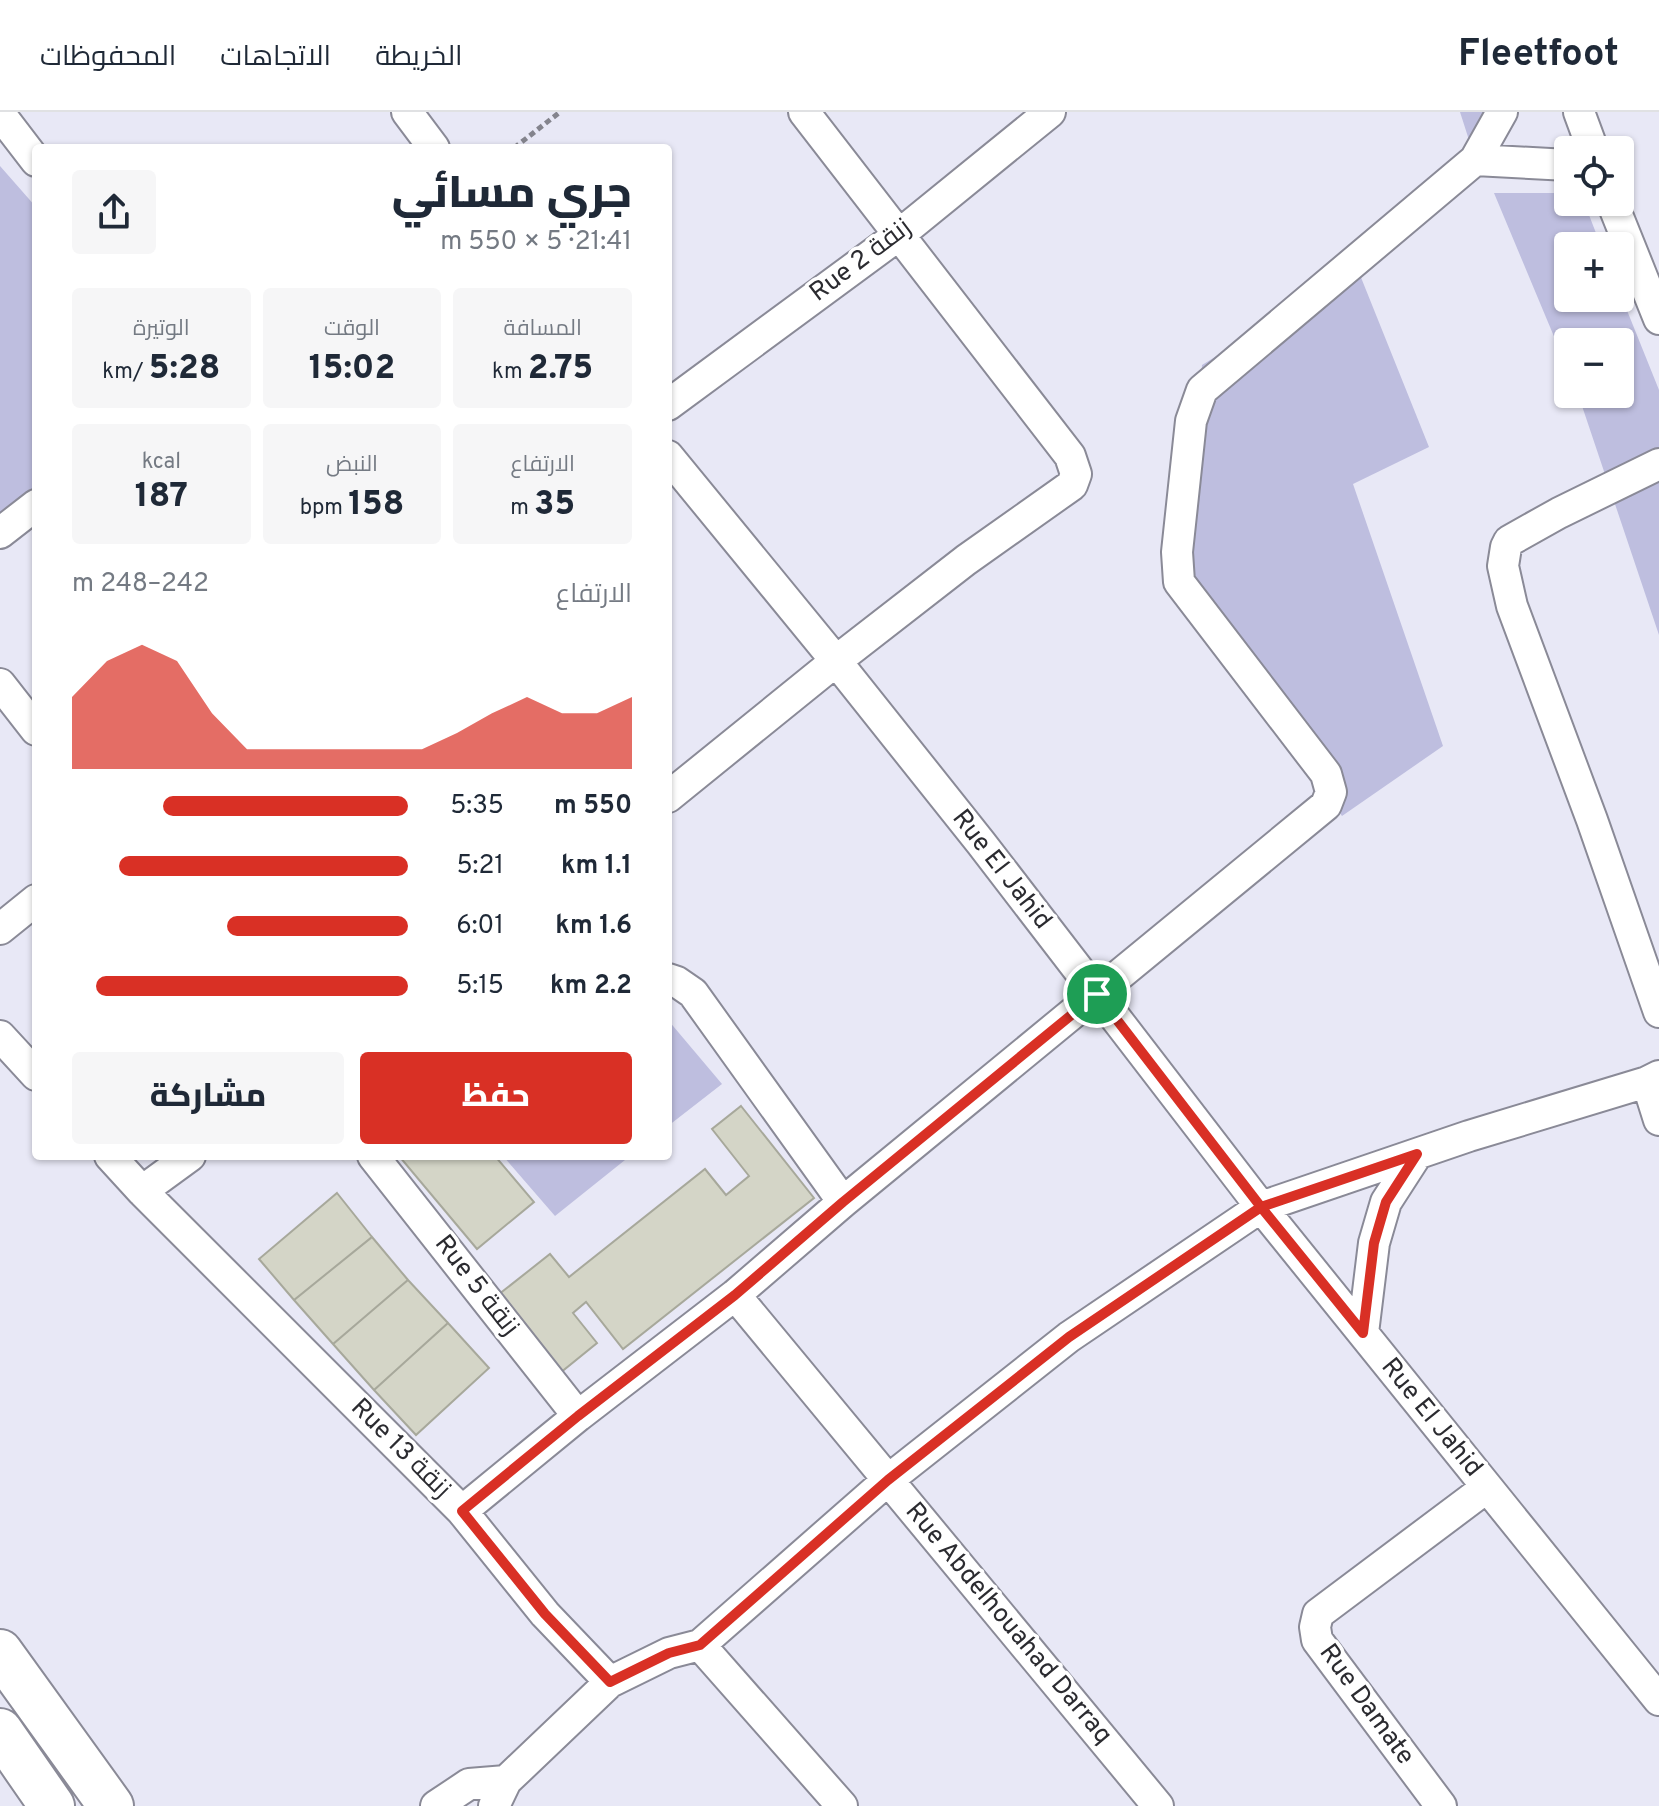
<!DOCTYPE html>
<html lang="ar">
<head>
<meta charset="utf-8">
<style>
  body { margin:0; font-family:Overpass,Cairo,sans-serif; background:#f6f6f7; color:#1f2937; direction:rtl; height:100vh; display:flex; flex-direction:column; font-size:30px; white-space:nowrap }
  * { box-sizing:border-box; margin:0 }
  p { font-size:26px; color:#747a83 }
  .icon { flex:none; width:44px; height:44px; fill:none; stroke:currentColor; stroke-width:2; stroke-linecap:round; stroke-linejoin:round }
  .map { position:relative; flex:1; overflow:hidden; direction:ltr }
  .details { position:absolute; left:32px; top:32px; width:640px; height:1016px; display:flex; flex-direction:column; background:#fff; border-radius:8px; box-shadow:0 2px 6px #0004; direction:rtl }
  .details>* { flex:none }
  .buttons { position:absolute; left:1554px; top:24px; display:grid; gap:16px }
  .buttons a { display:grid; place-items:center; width:80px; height:80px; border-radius:8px; background:#fff; box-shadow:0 2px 6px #0004; font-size:40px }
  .pin { position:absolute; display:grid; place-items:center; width:68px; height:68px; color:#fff; margin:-34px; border:4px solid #fff; border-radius:50%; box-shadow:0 2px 8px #0007 }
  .round { display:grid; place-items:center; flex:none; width:84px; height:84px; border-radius:8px; background:#f6f6f7 }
  .headline { display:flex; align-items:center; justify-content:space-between; height:136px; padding:0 40px }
  h1 { font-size:44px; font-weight:800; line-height:60px }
  .figures { display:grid; grid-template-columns:repeat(3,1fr); gap:12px; height:136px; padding:8px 40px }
  .figures div { display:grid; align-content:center; border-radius:8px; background:#f6f6f7; text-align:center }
  .figures b { font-size:34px; font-weight:800 }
  .figures small { font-size:22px; font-weight:400 }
  .figures p { font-size:22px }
  .chart { height:224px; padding:16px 40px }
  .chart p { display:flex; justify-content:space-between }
  .chart svg { width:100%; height:144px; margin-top:8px; fill:#d93025; opacity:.7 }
  .primary-button { display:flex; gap:16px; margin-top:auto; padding:16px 40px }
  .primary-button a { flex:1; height:92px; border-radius:8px; background:#d93025; color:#fff; font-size:32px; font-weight:800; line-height:92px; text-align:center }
  .primary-button a+a { background:#f6f6f7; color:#1f2937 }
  ul { padding:0 40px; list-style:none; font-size:26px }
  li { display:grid; grid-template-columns:128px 96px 1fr; align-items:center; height:60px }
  li i { height:20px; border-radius:10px; background:#d93025 }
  header { display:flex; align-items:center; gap:48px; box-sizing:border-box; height:112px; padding:0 40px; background:#fff; border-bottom:2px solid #e0e1e3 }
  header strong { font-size:38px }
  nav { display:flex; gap:44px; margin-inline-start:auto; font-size:28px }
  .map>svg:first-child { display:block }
</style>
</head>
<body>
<header>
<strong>Fleetfoot</strong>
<nav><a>الخريطة</a><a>الاتجاهات</a><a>المحفوظات</a></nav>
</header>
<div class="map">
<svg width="1659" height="1694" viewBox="0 0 1659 1694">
  <rect width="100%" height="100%" fill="#e8e8f6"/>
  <path fill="#bebedf" d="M 1460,0 L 1485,0 L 1469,28 Z
    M 0,54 L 36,95 L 36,379 L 0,408 Z
    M 1494,81 L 1568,81 L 1568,90 L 1584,90 L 1601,134 L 1568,134 L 1568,186 L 1620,186 L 1620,181 L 1659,278 L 1659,523 L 1578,282 L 1620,282 L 1620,230 L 1568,230 L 1568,258 Z
    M 1358,158 L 1429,335 L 1353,372 L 1443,634 L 1342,704 L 1184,491 L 1202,253 Z
    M 668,908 L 722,972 L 668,1014 Z
    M 503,1044 L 630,1044 L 555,1104 Z"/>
  <path fill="#d4d5c7" stroke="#a7a89b" stroke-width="2" d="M 741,994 L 814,1086 L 623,1237 L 586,1190 L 573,1201 L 597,1231 L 560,1261 L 498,1183 L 550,1142 L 569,1165 L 705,1057 L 726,1083 L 749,1064 L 712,1017 Z
    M 399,1044 L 495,1044 L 534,1090 L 477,1137 Z
    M 337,1081 L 372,1125 L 294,1188 L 259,1147 Z
    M 372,1125 L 408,1168 L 333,1232 L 294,1188 Z
    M 408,1168 L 448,1211 L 374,1278 L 333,1232 Z
    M 448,1211 L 489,1256 L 416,1323 L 374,1278 Z"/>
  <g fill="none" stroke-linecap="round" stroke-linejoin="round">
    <defs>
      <path id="minor" d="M 407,0 L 434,36
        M 1502,0 L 1475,48 L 1568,53
        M 1579,0 L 1593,38
        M 0,2 L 36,49
        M 1612,90 L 1659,207
        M 668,293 L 900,122 L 1050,0
        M 668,344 L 836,549 L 981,731 L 1261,1095 L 1659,1588
        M 1659,352 L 1559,401 L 1509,429 L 1506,435 L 1503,454 L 1512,494 L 1592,708 L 1659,900
        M 0,421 L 36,393
        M 0,572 L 36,618
        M 668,685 L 836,549 L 966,448 L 1072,373 L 1076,362 L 1070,344 L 804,0
        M 0,817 L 36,788
        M 668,867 L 677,870 L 693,881 L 843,1090
        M 0,924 L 36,963
        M 1647,970 L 1659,1008
        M 110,1044 L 142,1079 L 462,1399 L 545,1502 L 610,1570 L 669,1541 L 700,1533 L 888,1368 L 1069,1225 L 1261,1095 L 1469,1024 L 1647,970 L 1659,964
        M 373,1044 L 578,1304
        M 142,1079 L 190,1044
        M 735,1183 L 1158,1694
        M 1363,1221 L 1374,1131 L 1386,1090 L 1417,1042
        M 462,1399 L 578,1304 L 735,1183 L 843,1090 L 1326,693 L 1331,680 L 1326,662 L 1179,470 L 1177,440 L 1191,309 L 1202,278 L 1475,48
        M 700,1533 L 842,1694
        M 436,1694 L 469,1672 L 506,1669
        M 494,1694 L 506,1669 L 610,1570
        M 1441,1694 L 1317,1528 L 1315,1515 L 1318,1502 L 1486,1376"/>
      <path id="primary" d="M 0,1540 L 111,1694
        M 0,1619 L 52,1694"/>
    </defs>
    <use href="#minor" stroke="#8a8a97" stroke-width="34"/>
    <use href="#primary" stroke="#8a8a97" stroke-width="48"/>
    <path stroke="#84848d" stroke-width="5" stroke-dasharray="6 4" stroke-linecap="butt" d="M 514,36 L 560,0"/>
    <use href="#minor" stroke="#fff" stroke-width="30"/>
    <use href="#primary" stroke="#fff" stroke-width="44"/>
  </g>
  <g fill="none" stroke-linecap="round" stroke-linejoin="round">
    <defs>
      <path id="route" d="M 1097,882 L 843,1090 L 735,1183 L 578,1304 L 462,1399 L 545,1502 L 610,1570 L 669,1541 L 700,1533 L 888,1368 L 1069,1225 L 1261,1095 L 1417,1042 L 1386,1090 L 1374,1131 L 1363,1221 L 1261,1095 L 1097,882"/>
    </defs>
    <use href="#route" stroke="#fff" stroke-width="16"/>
    <use href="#route" stroke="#d93025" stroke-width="10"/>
  </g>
  <g text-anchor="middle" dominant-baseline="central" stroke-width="7" stroke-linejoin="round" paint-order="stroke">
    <g font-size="26" fill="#2b2b30" stroke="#fff">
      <text transform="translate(861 149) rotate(-37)">Rue 2 زنقة</text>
      <text transform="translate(1001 758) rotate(52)">Rue El Jahid</text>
      <text transform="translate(476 1174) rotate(52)">Rue 5 زنقة</text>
      <text transform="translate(1431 1306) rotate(51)">Rue El Jahid</text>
      <text transform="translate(400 1337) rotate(45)">Rue 13 زنقة</text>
      <text transform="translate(1008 1512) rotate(50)">Rue Abdelhouahad Darraq</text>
      <text transform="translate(1366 1593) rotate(54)">Rue Damate</text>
    </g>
  </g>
</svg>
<div class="buttons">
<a><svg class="icon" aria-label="locate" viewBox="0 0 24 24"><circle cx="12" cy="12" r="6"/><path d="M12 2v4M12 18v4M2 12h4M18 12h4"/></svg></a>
<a>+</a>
<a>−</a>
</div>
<div class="pin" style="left:1097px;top:882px;background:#1e9e55"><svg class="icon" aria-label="arrive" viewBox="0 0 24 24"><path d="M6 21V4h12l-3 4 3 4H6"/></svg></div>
<section class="details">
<div class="headline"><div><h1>جري مسائي</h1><p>21:41 · 5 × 550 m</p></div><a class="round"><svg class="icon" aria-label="share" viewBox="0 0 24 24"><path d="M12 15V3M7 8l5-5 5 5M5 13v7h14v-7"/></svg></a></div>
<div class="figures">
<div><p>المسافة</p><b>2.75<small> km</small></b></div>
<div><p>الوقت</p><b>15:02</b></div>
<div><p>الوتيرة</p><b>5:28<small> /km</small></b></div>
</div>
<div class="figures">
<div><p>الارتفاع</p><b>35<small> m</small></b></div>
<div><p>النبض</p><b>158<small> bpm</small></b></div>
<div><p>kcal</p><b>187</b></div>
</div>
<div class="chart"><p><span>الارتفاع</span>242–248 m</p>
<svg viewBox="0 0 160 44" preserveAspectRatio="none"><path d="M0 44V22L10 11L20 6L30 11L40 27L50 38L60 38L70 38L80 38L90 38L100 38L110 33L120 27L130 22L140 27L150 27L160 22V44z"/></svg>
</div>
<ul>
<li><b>550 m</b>5:35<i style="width:73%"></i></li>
<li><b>1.1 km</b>5:21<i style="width:86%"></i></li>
<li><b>1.6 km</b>6:01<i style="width:54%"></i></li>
<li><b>2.2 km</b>5:15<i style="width:93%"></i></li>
</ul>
<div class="primary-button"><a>حفظ</a><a>مشاركة</a></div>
</section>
</div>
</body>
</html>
